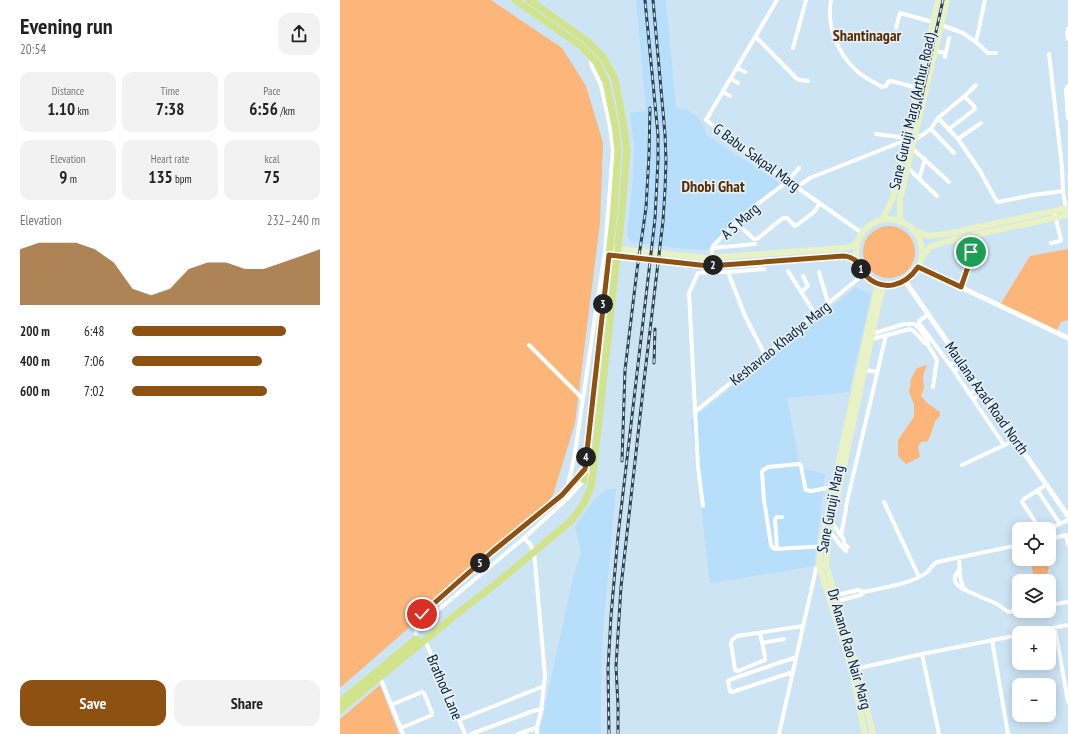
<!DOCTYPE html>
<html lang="en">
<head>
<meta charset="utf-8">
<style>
  body { margin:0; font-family:"PT Sans Narrow",sans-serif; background:#f2f2f2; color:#222; height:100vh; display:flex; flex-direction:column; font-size:15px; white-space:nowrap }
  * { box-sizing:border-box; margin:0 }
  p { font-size:13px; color:#767676 }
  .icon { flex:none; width:22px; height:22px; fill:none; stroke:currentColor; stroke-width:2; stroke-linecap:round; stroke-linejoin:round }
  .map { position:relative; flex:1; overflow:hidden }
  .details { display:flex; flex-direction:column; background:#fff; width:340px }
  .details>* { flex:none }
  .buttons { position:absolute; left:672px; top:522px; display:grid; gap:8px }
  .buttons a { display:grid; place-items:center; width:44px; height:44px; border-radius:8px; background:#fff; box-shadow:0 2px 10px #0003; font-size:20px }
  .pin { position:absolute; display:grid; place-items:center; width:34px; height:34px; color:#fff; margin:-17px; border:2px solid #fff; border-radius:50%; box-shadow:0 1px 4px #0007 }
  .km { position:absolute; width:20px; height:20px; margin:-10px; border-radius:50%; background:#222; color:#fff; font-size:11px; line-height:20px; text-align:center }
  .round { display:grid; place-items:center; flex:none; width:42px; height:42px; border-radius:12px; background:#f2f2f2 }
  .summary { display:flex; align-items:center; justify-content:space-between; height:68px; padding:0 20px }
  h1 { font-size:22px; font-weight:700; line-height:30px }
  .figures { display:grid; grid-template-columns:repeat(3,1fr); gap:6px; height:68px; padding:4px 20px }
  .figures div { display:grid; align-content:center; border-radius:10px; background:#f2f2f2; text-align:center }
  .figures b { font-size:17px; font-weight:700 }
  .figures small { font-size:11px; font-weight:400 }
  .figures p { font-size:11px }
  .chart { height:112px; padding:8px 20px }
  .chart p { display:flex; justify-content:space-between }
  .chart svg { width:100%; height:72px; margin-top:4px; fill:#8d5111; opacity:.7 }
  .button { display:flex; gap:8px; margin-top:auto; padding:8px 20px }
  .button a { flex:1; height:46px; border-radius:12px; background:#8d5111; color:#fff; font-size:16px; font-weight:700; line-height:46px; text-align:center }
  .button a+a { background:#f2f2f2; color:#222 }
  ul { padding:0 20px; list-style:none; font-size:13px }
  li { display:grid; grid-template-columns:64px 48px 1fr; align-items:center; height:30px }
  li i { height:10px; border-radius:5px; background:#8d5111 }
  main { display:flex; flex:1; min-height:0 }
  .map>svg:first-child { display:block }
</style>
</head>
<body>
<main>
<section class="details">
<div class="summary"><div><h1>Evening run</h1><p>20:54</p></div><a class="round"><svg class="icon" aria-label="share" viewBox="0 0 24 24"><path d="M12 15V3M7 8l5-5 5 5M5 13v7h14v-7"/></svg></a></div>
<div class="figures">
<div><p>Distance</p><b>1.10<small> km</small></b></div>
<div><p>Time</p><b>7:38</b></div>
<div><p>Pace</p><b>6:56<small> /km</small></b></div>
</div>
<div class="figures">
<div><p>Elevation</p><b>9<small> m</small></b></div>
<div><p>Heart rate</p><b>135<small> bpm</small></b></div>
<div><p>kcal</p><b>75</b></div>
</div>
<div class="chart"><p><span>Elevation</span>232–240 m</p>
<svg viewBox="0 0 160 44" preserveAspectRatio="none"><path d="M0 44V10L10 6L20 6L30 6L40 10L50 18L60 34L70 38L80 34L90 22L100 18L110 18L120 22L130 22L140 18L150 14L160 10V44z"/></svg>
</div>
<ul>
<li><b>200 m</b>6:48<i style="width:82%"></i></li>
<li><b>400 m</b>7:06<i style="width:69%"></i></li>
<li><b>600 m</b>7:02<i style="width:72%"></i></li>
</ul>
<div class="button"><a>Save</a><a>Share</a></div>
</section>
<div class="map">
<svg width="728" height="734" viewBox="0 0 728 734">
  <rect width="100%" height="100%" fill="#cde4f5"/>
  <path fill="#b7defa" d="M 296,0 L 326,0 L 336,109 L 347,110 L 358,117 L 364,127 L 366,135 L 441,184 L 395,221 L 366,250 L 337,248 L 292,242 L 287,236 L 293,177 L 294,145 L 290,113 L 306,111 Z
    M 516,287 L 531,295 L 509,392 L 447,398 L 460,468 L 485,474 L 474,566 L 370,583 L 351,420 Z
    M 267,489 L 276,489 L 262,641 L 261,693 L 261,734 L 199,734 L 233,578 L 241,553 L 235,527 L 253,501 Z"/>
  <path fill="#fcb67a" d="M 0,0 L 151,0 L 222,48 L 246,86 L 263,143 L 260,223 L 235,423 L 213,495 L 197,516 L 0,688 Z
    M523 252a26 26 0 1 1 52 0a26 26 0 1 1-52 0Z
    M 728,249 L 728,320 L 721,322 L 716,332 L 660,305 L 690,256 Z
    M 587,365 L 583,376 L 584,388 L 581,396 C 586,403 593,407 600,412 L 600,416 L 595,421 L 592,431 L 588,441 L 581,442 L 578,447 L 580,457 L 566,464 L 558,456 L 558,440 L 574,417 L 574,404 L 569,392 L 571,379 L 577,368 Z
    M 708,559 C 710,568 708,575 701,581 L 695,581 L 691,564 Z
    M 40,685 L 59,734 L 0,734 L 0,719 Z"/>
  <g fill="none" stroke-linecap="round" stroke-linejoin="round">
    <path stroke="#fff" stroke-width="4" d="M 437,0 L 366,120 L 448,181 L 522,233
      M 491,0 C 486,26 498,55 518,72 C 525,78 534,82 542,87 L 546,86 L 548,82 L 551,81 L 578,88
      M 556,28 L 560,13 L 593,22 L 623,33 L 636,42 L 645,0
      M 728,29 L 727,32 L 728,39
      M 416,37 L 456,78 L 460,80 L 468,81
      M 636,42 L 648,53 L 656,53
      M 453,48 L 466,0
      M 595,51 L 606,53
      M 709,54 L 722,167 L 723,191 L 726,210
      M 605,57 L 609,38
      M 397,68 L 405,72
      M 391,79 L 398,83
      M 728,86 L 726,89 L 728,118
      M 383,92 L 390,96
      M 598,118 L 627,94 L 636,85
      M 591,129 L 614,153
      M 609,129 L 635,109 L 634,106 L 624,96
      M 536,134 L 575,139
      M 618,139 L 641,123
      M 573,141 L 591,129 L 598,118 L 618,139 L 640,171 L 656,200 L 658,202 L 693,195 L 723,191
      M 564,147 L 572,148 L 609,182
      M 568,168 L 597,196
      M 579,179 L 585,159
      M 457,187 L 470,178 L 566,140
      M 396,223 L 414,239 L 417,239 L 443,218 L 447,218 L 455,226 L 457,225 L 474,212 L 480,203
      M 711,243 L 720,241 L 721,240 L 715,215
      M 373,248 L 415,244
      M 373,267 L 372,250 L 374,245 L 390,228 L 407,212 L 448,181 L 459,168
      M 424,269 L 388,272 L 405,316 L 425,355
      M 448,271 L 475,314
      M 479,272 L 488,303
      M 621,287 L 632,255 C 631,250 628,248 623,246
      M 461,292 L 468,286 L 463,276
      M 589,314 L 579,321 L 579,323 L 610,365 L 664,445
      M 532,339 L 570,329 C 578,332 580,341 588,345 L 588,341 L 579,328 L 574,324 L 564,324 L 532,334
      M 189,345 L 243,399
      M 588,345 L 597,360 L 593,387
      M 610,365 L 619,359
      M 525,370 L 537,372
      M 614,371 L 623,365
      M 629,394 L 639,388
      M 633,399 L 643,393
      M 356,411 L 524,274
      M 622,465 L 675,440
      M 227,488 L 234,459 L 265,251 L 273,150 L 270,127 L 261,85 L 252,67 L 251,58
      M 698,491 L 720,524
      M 544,502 L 579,577
      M 363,506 L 358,467 L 349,293 L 358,273 L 373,272 L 388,272
      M 506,506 L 546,335
      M 492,523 L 504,540 L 504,544 L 508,547
      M 700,529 L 682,502 L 684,499 L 706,485
      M 709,529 L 728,520
      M 490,531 C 495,538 500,546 506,551
      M 501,536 L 506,509
      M 184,538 L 190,544 L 194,552 L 205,676 L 201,712 L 197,727 L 197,734
      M 709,539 L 726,535 L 728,544
      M 487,546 L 436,549 L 433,548 L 431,545 L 424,500 L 422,472 L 423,470 L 428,467 L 459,464 L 461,466 L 465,487 L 466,490 L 471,491 L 493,487
      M 437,549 L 435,519 L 437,517 L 442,517
      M 619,557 L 620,577 L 623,587 L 627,591 L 657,604 L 668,612 L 679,610
      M 620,569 C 611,578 614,585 625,590
      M 493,596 L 518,590 L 524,592
      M 497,601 L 521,595 L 524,592 C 542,588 571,584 586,573 C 590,570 592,565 597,562 L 679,545
      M 709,605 L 728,602
      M 76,626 L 97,611 L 184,538 L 229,497 L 252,471
      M 715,628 L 728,702
      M 420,633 L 425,657 L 425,660 L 398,671 L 395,670 L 391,643 L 392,640 L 397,636 L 463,626
      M 688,633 L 728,625
      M 85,640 L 125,734
      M 652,640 L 668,734
      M 76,641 L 76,627 L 82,614 L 152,552 L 221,495 L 244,470
      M 422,643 L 444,639
      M 582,654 L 599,734
      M 515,669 L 582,654 L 679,635
      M 453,672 L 392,692 L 390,691 L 388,682 L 389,680 L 456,657
      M 40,677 L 63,734
      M 51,705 L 82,692 L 84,693 L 92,713 L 92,715 L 61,728
      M 119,720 L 204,686
      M 131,734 L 193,711 L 202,709
      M 178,734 L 193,729 L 197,728
      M 439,734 L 476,569 L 479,565 L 481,565"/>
    <path stroke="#fff" stroke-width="5" d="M 578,267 L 728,338
      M 565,281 L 728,516"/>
    <path stroke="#e8f2c5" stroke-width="6" d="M516 252a33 33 0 1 1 66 0a33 33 0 1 1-66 0Z
      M 542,220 L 553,198 L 598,0
      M 560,222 L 560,199 L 607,0
      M 573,230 L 588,236 L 606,234 L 728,208
      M 275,249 L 368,258 L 502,248 L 510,247 L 518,242
      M 273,255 L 369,266 L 503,256 L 511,258 L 517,262
      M 581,258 L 590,247 L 607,241 L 728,215
      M 525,734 L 511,668 L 479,565 L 481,543 L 538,283
      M 533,734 L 517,668 L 486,565 L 488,540 L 539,302 L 544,285"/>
    <path stroke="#d1e48b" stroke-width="7" d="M 175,0 L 241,46 L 257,63 L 266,82 L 275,126 L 278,150 L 274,210 L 244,480
      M 0,702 L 76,639
      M 0,710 L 40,677 L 123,609 L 157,583 L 232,520 L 244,503 L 251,487 L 254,465 L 282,211 L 287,150 L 283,122 L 275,79 L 263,57 L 246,40 L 189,0"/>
    <defs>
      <path id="rail" d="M 577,118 L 603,0
        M 314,363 L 315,329
        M 282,461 L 285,370 L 297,270 L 306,208 L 309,155 L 310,108
        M 269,734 L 268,669 L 271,616 L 278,536 L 315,219 L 318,160 L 318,135 L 305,0
        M 278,734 L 278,706 L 276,666 L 281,587 L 304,381 L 323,221 L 325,190 L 326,161 L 325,134 L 313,0"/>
    </defs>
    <use href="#rail" stroke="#2a4251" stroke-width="3"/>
    <use href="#rail" stroke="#e4eff8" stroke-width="1.5" stroke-dasharray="4.5" stroke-linecap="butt"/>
  </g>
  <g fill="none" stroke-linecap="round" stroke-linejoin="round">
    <defs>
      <path id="route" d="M 82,614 L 152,552 L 222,495 L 245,469 L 269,255 L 369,266 L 503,256 C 507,256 514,258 517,262 C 520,265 521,271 525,275 C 543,293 565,286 578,267 L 621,287 L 631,258 L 631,252"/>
    </defs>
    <use href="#route" stroke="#fff" stroke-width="8"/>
    <use href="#route" stroke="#8d5111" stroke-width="5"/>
  </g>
  <g text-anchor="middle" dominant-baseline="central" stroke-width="3.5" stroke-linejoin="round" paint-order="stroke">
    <g font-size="15" fill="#061e2d" stroke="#e4eff8">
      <text transform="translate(572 111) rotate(-77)">Sane Guruji Marg (Arthur Road)</text>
      <text transform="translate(417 157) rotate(36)">G Babu Sakpal Marg</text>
      <text transform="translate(400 221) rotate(-42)">A S Marg</text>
      <text transform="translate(440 343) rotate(-39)">Keshavrao Khadye Marg</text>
      <text transform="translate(647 398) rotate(55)">Maulana Azad Road North</text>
      <text transform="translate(490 509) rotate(-79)">Sane Guruji Marg</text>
      <text transform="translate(510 649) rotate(74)">Dr Anand Rao Nair Marg</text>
      <text transform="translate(105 687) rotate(67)">Brathod Lane</text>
    </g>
    <g font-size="16" font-weight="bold" fill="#552d00" stroke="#e4eff8">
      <text x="527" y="35">Shantinagar</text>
      <text x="373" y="186">Dhobi Ghat</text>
    </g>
  </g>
</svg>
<div class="buttons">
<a><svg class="icon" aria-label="locate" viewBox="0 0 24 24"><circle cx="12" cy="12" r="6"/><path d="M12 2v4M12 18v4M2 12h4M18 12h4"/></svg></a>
<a><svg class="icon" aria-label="layers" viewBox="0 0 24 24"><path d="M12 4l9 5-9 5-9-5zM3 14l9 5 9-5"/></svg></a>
<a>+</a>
<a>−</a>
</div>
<div class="pin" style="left:631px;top:252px;background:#1e9e55"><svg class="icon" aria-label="arrive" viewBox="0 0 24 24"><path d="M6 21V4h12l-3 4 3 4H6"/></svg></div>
<div class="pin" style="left:82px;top:614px;background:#d93025"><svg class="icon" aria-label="check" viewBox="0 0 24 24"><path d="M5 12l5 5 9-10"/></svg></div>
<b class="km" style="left:521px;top:269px">1</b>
<b class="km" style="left:373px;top:265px">2</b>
<b class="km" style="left:263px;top:304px">3</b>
<b class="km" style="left:246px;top:457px">4</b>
<b class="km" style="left:140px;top:563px">5</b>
</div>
</main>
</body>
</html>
